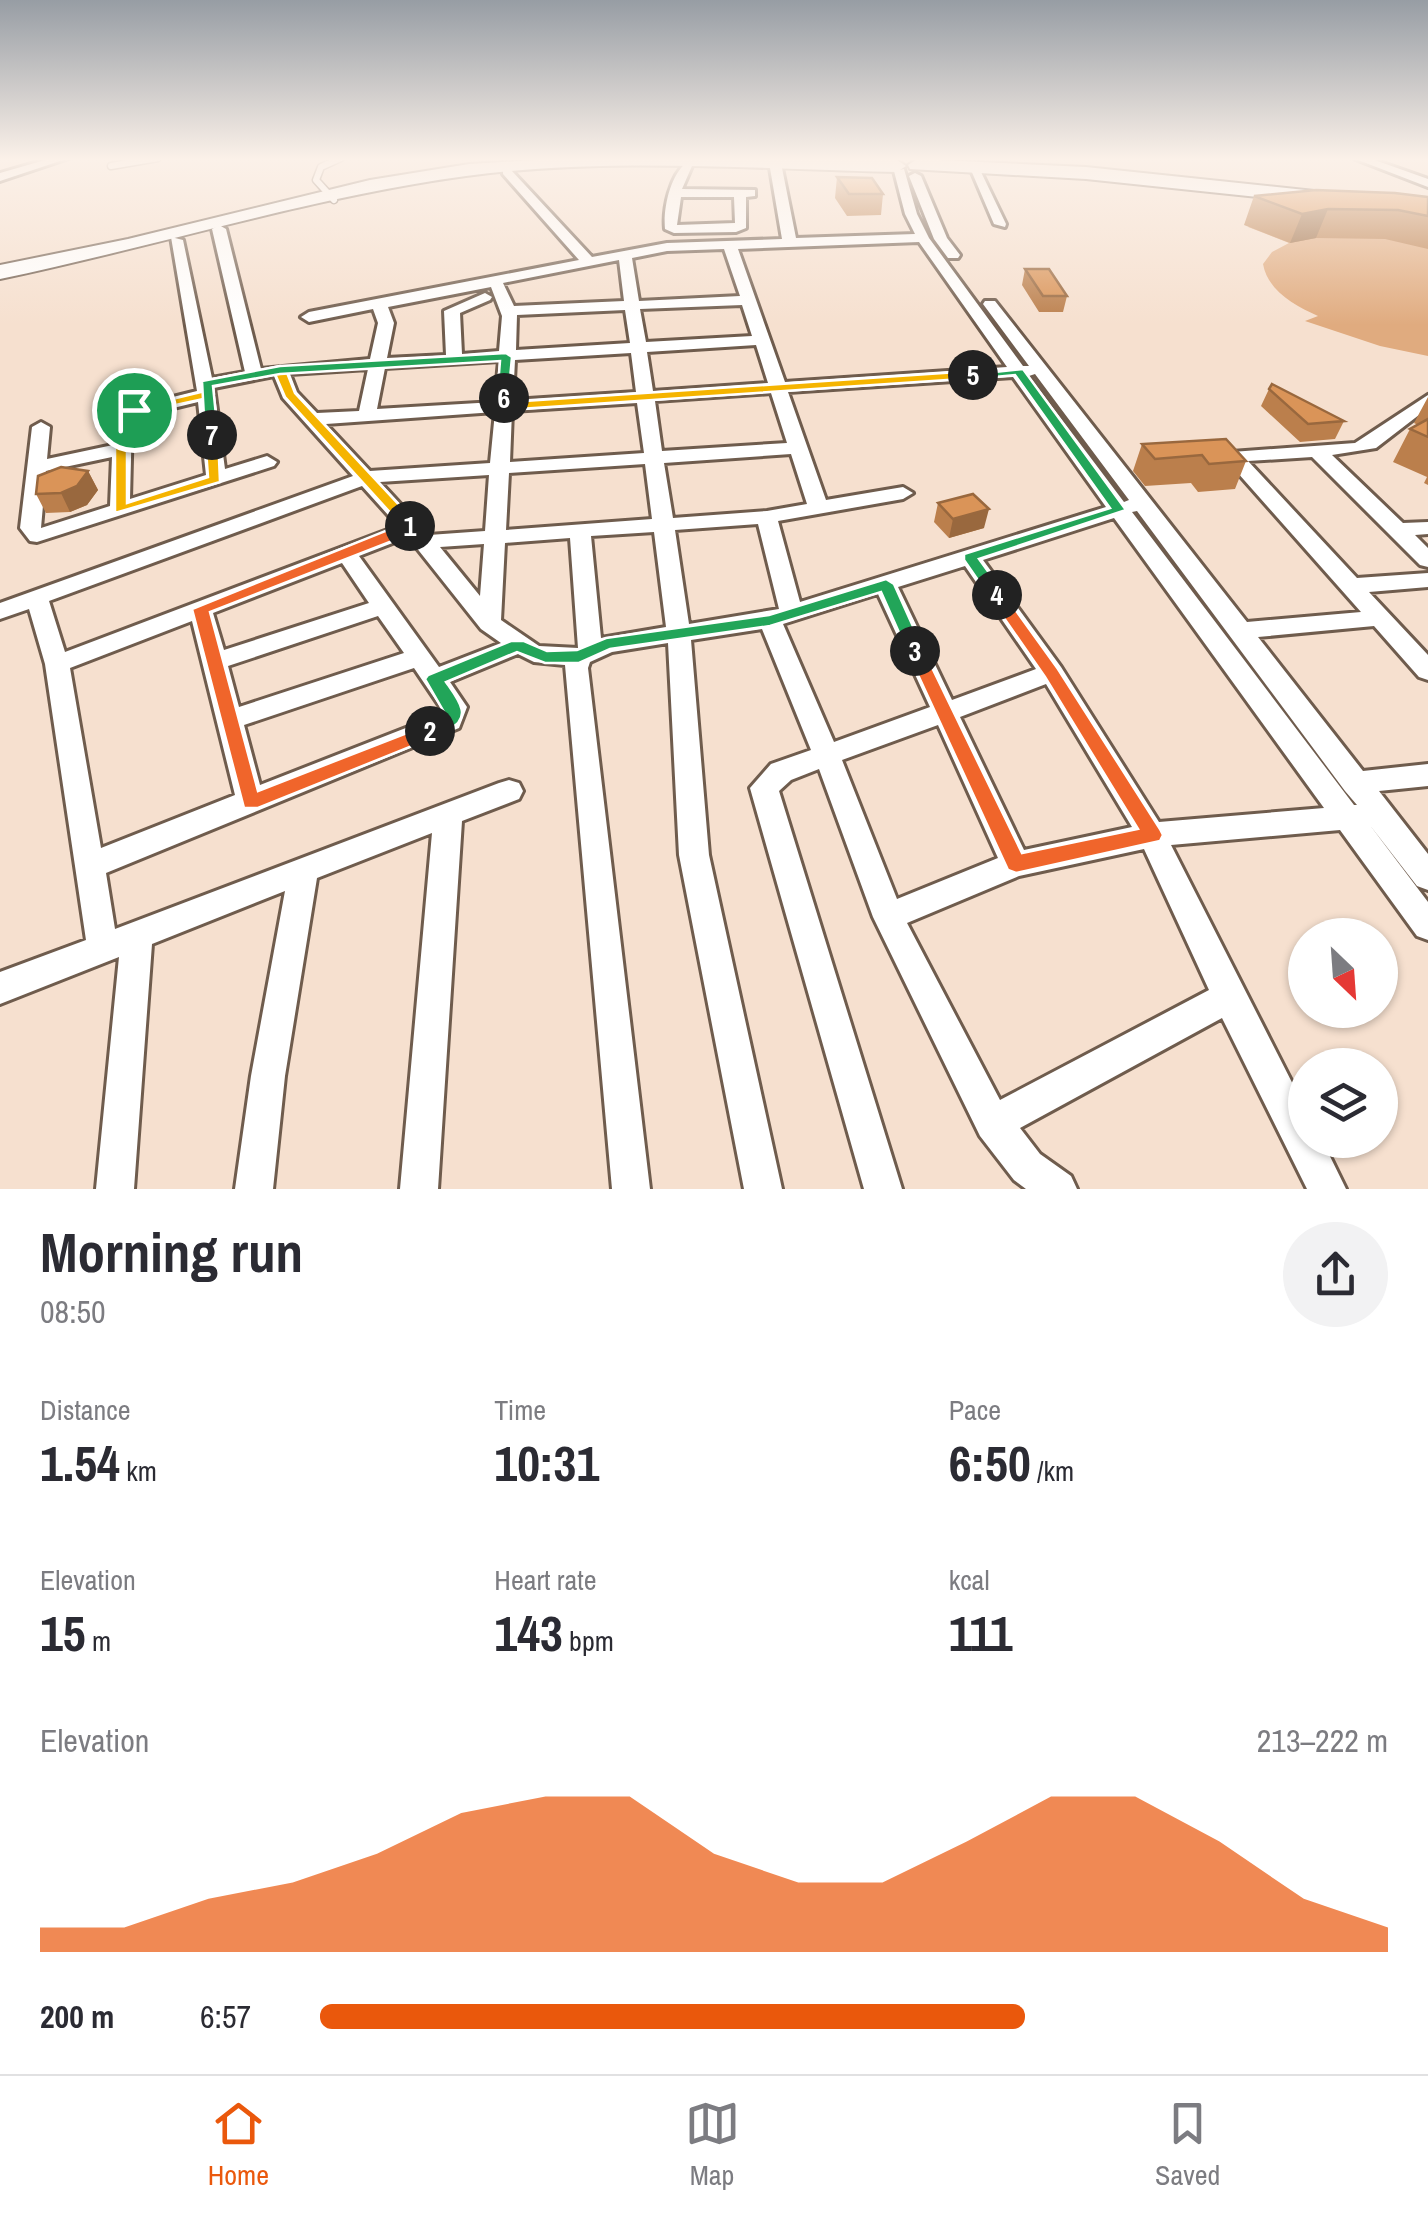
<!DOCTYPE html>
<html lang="en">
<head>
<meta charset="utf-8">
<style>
  body { margin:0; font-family:"Archivo Narrow",sans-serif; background:#f2f2f3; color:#2b2b33; height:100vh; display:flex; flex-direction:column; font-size:38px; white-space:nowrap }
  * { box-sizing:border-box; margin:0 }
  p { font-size:32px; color:#7c7c81 }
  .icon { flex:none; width:55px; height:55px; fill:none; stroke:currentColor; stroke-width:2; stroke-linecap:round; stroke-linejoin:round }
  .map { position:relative; height:1189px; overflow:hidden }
  .sheet { display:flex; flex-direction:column; background:#fff; flex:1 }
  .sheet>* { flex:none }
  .needle { width:65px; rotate:155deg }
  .tools { position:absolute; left:1288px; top:918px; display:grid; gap:20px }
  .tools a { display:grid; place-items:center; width:110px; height:110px; border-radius:50%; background:#fff; box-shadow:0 2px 8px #0004; font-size:50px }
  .pin { position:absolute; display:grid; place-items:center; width:85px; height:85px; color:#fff; margin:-42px; border:5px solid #fff; border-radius:50%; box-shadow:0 2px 10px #0007 }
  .km { position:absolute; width:50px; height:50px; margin:-25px; border-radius:50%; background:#222; color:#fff; font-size:28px; line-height:50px; text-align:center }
  .round { display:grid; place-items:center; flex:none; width:105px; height:105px; border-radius:52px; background:#f2f2f3 }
  .overview { display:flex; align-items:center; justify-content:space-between; height:170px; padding:0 40px }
  h1 { font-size:55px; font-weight:800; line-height:75px }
  .figures { display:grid; grid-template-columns:repeat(3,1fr); gap:15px; height:170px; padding:10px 40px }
  .figures div { display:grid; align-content:center }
  .figures b { font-size:50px; font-weight:800 }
  .figures small { font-size:28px; font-weight:400 }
  .figures p { font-size:28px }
  .chart { height:280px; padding:20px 40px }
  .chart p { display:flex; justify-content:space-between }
  .chart svg { width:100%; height:180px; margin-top:10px; fill:#ea580c; opacity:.7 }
  ul { padding:0 40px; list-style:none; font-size:32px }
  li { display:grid; grid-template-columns:160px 120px 1fr; align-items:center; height:75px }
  li i { height:25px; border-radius:12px; background:#ea580c }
  .menu { display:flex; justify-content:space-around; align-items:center; height:140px; border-top:2px solid #e1e1e2; background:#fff; font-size:28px; color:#7c7c81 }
  .menu a { display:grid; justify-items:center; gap:5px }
  .menu .current { color:#ea580c }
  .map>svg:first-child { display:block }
</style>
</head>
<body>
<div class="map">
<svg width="1428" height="1189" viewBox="0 0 1428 1189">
  <rect width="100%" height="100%" fill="#f6e0cf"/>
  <path fill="#e0ab7f" d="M 1261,223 L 1428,240 L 1428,356 L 1380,346 L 1305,321 L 1318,316 C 1294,305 1268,291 1263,264 L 1272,252 L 1289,243 L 1248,227 Z"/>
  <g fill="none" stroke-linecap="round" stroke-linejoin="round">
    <defs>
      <path id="lane" d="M 111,166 L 158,158
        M 334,200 L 316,180 L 321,167 L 341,158"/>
      <path id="street" d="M 52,158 L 69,158 L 0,181 L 0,173 Z
        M 1353,158 L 1369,158 L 1428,179 L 1428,187 Z
        M 686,163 L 692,166 L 682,189 L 755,190 L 755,196 L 746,197 L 746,228 L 736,232 L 674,233 L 665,229 C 663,209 670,176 686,163 ZM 681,197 L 734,197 L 735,223 L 677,225 Z
        M 776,165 L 782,168 L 796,238 L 915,234 L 905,214 L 894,171 L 904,169 L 917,214 L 929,238 L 1023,366 L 1029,366 L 983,304 L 985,301 L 995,301 L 1247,622 L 1361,612 L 1229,463 L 1205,462 L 1205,454 L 1355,443 L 1428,395 L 1428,408 L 1376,448 L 1332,455 L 1403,523 L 1428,522 L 1428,534 L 1415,535 L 1428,548 L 1428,567 L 1420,565 L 1312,457 L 1248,461 L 1357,578 L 1428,573 L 1428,587 L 1369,592 L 1428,655 L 1428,680 L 1419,677 L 1374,626 L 1258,637 L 1363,771 L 1428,764 L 1428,786 L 1379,791 L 1428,854 L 1428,890 L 1417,886 L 1369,824 L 1428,902 L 1428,940 L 1417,936 L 1340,830 L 1171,845 L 1305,1108 L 1305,1140 L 1322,1140 L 1346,1189 L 1307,1189 L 1222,1018 L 1020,1128 L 1040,1154 L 1071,1176 L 1077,1189 L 1026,1189 L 1014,1180 L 980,1136 L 873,917 L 819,769 L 791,780 L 779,791 L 902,1189 L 864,1189 L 750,788 L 771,764 L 811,750 L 762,629 L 691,640 L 709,855 L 782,1189 L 744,1189 L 679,855 L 668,643 L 612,652 L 590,662 L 588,668 L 650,1189 L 612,1189 L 565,665 L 534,662 L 518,654 L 450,682 L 467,707 L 459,728 L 106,873 L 115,929 L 499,783 L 509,780 L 519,783 L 523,791 L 519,799 L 462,821 L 438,1189 L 400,1189 L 432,833 L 317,878 L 285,1076 L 273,1189 L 235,1189 L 251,1076 L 285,891 L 152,944 L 134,1189 L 96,1189 L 119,957 L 0,1004 L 0,972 L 86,940 L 45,664 L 29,609 L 0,619 L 0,603 L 353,476 L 283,398 L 274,376 L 214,388 L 225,469 L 267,456 L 277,462 L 274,466 L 37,542 L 30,541 L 20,528 L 32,427 L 41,422 L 50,427 L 47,459 L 113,445 L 117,411 L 197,391 L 171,237 L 183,240 L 212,378 L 245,372 L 212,229 L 219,225 L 226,229 L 261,369 L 370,359 L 378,323 L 373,309 L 309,322 L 301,317 L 309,312 L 579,260 L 503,174 L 503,170 L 511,170 L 592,257 L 667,243 L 782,239 L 770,168 ZM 919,242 L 1007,367 L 785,382 L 738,249 ZM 724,249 L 740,296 L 639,301 L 632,258 L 667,251 ZM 619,260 L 624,301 L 514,306 L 503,283 ZM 491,287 L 502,316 L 499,351 L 462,354 L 460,313 L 490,300 L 492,297 L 485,293 L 444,311 L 446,355 L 387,358 L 394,323 L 388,307 ZM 742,305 L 752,336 L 646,342 L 640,309 ZM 625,310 L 630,343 L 516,350 L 517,315 ZM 756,345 L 768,383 L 653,391 L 647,352 ZM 631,353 L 636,392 L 513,400 L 515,360 ZM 499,361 L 495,402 L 377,409 L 385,368 ZM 368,369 L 359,411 L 317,413 L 297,392 L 290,374 ZM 1035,374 L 1129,500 L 1124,502 L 1029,376 ZM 1013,377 L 1106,507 L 800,602 L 778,521 L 903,499 L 913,493 L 903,487 L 826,500 L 788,392 ZM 771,393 L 787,443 L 662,451 L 655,401 ZM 198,402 L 206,475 L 130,499 L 132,418 ZM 637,403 L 644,453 L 510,462 L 512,411 ZM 495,412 L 490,463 L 370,471 L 326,424 ZM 791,454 L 807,504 L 767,511 L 673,518 L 664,463 ZM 112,457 L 110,506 L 41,528 L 46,471 ZM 645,464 L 652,519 L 506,530 L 509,473 ZM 489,475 L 485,531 L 429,535 L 380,482 ZM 362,486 L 398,526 L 65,652 L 49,601 ZM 1137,511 L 1345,791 L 1357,805 L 1354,805 L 1132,512 ZM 1114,518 L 1324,808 L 1159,822 L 1061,667 L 983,560 ZM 758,524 L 779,609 L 689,624 L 675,530 ZM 654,532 L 666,627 L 601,638 L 591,536 ZM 408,537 L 481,629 L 501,643 L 439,667 L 359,556 ZM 570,538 L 578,648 L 539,646 L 501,620 L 505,543 ZM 484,544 L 480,596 L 440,547 ZM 342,563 L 369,603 L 224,650 L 213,613 ZM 965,566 L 1036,669 L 952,700 L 898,587 ZM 878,594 L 930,707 L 834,742 L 783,624 ZM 378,616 L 404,653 L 239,707 L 228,666 ZM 192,621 L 235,795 L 101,848 L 70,668 ZM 414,668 L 441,708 L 439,715 L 260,785 L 244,725 ZM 1046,684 L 1132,827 L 1024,850 L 960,717 ZM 938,725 L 998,858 L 897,899 L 842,760 ZM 1144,849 L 1209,990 L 1000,1100 L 907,923 L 1019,876 Z
        M 971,170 L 981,172 L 1006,224 L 1005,227 L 994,224 Z
        M 915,173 L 921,176 L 947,238 L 960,255 L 958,258 L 948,258 L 934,239 L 909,176 Z"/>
      <path id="primary" d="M 570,158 L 897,160 L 906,166 L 897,172 C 754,169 607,157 466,176 C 311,197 154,247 0,279 L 0,265 L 128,239 L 370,180 L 469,164 Z
        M 917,159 L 1086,167 L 1428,203 L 1428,215 L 1086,179 L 910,169 L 908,165 Z"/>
    </defs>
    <use href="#lane" stroke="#6f5c4d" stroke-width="9"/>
    <use href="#street" stroke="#6f5c4d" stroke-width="6"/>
    <use href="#primary" stroke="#6f5c4d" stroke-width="4"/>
    <use href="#lane" stroke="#fff" stroke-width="6"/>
    <use href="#street" fill="#fff" fill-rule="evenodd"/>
    <use href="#primary" fill="#fff" fill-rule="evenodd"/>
  </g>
  <path fill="#bb7f4c" d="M 837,177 L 883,194 L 881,215 L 847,216 L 835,198 Z
    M 1254,196 L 1428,197 L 1428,249 L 1385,239 L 1316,238 L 1290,243 L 1244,225 Z
    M 1025,269 L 1067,296 L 1063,312 L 1039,312 L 1022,285 Z
    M 1269,389 L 1344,421 L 1335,439 L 1300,442 L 1261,406 Z
    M 1428,397 L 1428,485 L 1424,483 L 1427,477 L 1393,462 L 1410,429 L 1418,425 L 1414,423 Z
    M 1142,444 L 1246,461 L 1235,489 L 1198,492 L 1191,483 L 1145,486 L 1133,471 Z
    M 88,471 L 98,490 L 87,505 L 70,512 L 46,513 L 36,494 Z
    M 938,503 L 984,528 L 949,538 L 934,522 Z"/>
  <path fill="#99683e" d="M 1328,209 L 1316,238 L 1290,243 L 1302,214 Z
    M 88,471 L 98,490 L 87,505 L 70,512 L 61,493 Z
    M 989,509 L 984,528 L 949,538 L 953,519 Z"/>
  <path fill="#da9458" stroke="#99683e" stroke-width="2.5" d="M 837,177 L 872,178 L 883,194 L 849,194 Z
    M 1316,190 L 1395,193 L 1428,197 L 1428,216 L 1398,210 L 1328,209 L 1302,214 L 1254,196 Z
    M 1025,269 L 1049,269 L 1067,296 L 1043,296 Z
    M 1272,384 L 1344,421 L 1308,424 L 1269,389 Z
    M 1428,419 L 1428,437 L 1410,429 Z
    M 1226,439 L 1246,461 L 1209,464 L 1202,455 L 1155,459 L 1142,444 Z
    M 61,467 L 88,471 L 77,486 L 61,493 L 36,494 L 38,476 Z
    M 973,494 L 989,509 L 953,519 L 938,503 Z"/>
  <linearGradient id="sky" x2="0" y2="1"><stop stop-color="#979da4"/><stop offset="0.49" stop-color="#fbf1e9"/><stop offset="1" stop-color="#fbf1e9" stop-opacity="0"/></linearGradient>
  <rect width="1428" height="325" fill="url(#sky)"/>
  <path fill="#f5b400" stroke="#fff" stroke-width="2.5" d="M 280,366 L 286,370 L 295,393 L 415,522 L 415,529 L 405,529 L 285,397 L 275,374 L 213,386 L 214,394 L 208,398 L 134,414 L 127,410 L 201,392 L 202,381 Z"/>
  <path fill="#f0652b" stroke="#fff" stroke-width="2.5" d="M 410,521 L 418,525 L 418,531 L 210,612 L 258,791 L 430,724 L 439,731 L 437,736 L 258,808 L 244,808 L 192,609 Z"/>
  <path fill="#22a559" stroke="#fff" stroke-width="2.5" d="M 886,579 L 894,584 L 924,651 L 921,655 L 909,655 L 881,592 L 770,626 L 610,649 L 579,663 L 545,663 L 517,652 L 446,682 C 458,699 474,718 448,730 C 438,735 434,738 423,736 L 421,731 L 445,714 L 425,679 L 428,675 L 511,641 L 524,641 L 547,651 L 577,650 L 606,638 L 769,615 Z"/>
  <path fill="#f0652b" stroke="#fff" stroke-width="2.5" d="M 997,590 L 1002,591 L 1058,669 L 1160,829 L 1163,835 L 1160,841 L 1016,873 L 1008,870 L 907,651 L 909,647 L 921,647 L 924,651 L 1022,853 L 1138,829 L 1045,677 L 988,595 Z"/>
  <path fill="#22a559" stroke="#fff" stroke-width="2.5" d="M 1023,369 L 1126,510 L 979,559 L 1005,595 L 997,600 L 991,599 L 964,560 L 964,554 L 1110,508 L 1015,375 L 973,379 L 966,375 Z"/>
  <path fill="#f5b400" stroke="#fff" stroke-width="2.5" d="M 973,371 L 977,378 L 503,410 L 497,406 L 497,398 L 504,394 L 510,402 Z"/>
  <path fill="#22a559" stroke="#fff" stroke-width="2.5" d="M 506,353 L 512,357 L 508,400 L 497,398 L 500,361 L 280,374 L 213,386 L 218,435 L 212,439 L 205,435 L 202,381 L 280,366 Z"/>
  <path fill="#f5b400" stroke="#fff" stroke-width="2.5" d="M 129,408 L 140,410 L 127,421 L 127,503 L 208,477 L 205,435 L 212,431 L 218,435 L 220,482 L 115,513 L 115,419 Z"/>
</svg>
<div class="tools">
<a><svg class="needle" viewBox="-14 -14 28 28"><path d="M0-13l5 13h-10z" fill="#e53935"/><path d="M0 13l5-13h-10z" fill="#7c7c81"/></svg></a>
<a><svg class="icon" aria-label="layers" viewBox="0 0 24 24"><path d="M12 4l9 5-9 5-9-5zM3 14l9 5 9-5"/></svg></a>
</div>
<div class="pin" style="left:134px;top:410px;background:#1e9e55"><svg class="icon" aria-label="arrive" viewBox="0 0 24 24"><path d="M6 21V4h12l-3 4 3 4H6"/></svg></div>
<b class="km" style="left:410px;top:526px">1</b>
<b class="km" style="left:430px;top:731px">2</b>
<b class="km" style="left:915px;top:651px">3</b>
<b class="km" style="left:997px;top:595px">4</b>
<b class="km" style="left:973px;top:375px">5</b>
<b class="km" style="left:504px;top:398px">6</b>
<b class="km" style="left:212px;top:435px">7</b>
</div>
<section class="sheet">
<div class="overview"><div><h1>Morning run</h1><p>08:50</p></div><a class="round"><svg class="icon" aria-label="share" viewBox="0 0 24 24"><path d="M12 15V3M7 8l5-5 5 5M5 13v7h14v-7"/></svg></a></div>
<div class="figures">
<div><p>Distance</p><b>1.54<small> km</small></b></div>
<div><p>Time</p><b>10:31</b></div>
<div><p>Pace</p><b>6:50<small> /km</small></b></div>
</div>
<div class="figures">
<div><p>Elevation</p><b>15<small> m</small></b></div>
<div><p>Heart rate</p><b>143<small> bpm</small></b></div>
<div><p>kcal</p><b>111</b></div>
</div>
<div class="chart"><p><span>Elevation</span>213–222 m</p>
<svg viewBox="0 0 160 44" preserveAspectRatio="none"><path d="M0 44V38L10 38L20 31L30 27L40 20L50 10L60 6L70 6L80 20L90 27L100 27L110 17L120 6L130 6L140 17L150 31L160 38V44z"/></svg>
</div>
<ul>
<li><b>200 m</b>6:57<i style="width:66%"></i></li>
</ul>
</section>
<nav class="menu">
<a class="current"><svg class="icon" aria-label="home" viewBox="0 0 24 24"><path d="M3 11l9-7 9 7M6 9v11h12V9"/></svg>Home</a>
<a><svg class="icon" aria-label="map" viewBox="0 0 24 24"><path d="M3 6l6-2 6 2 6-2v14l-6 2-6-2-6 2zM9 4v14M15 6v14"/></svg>Map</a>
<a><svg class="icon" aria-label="saved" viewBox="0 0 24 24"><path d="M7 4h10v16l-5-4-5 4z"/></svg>Saved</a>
</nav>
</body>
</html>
